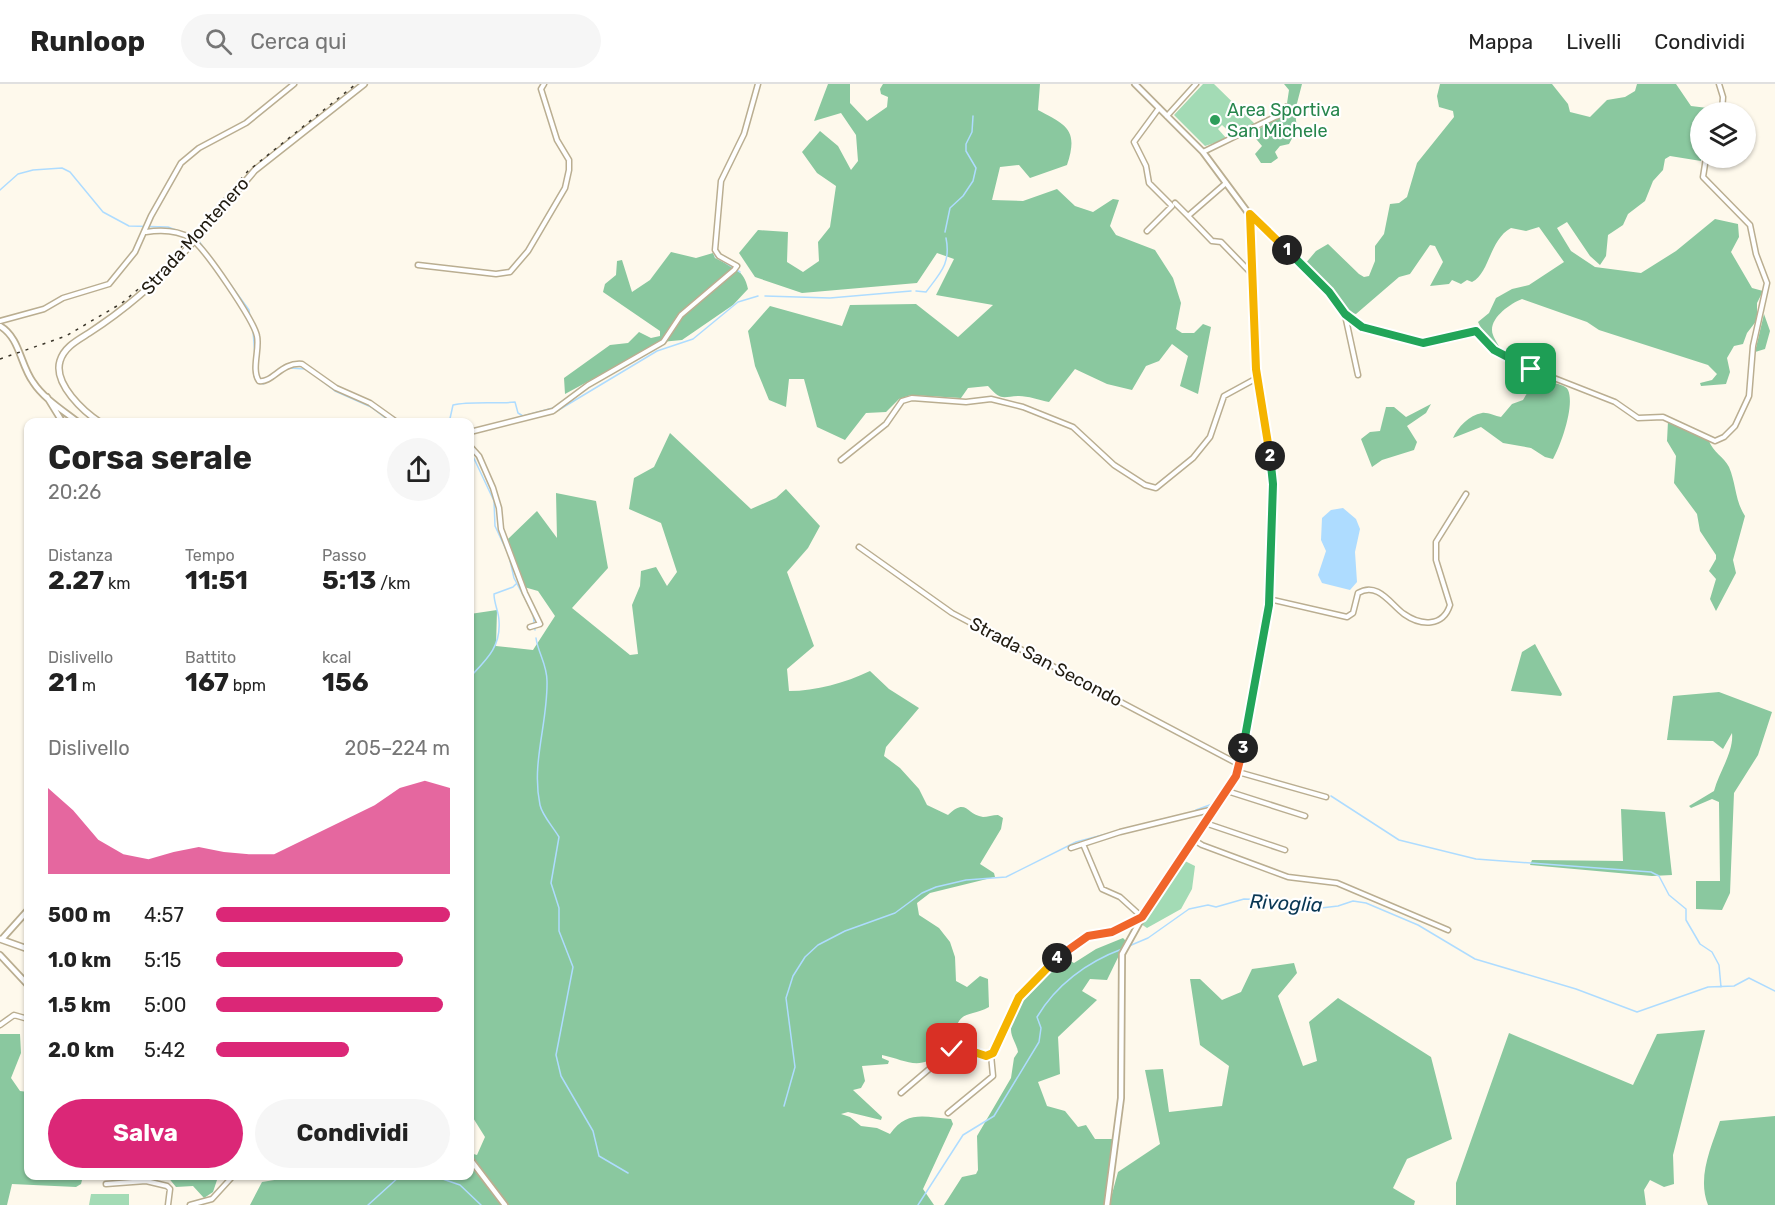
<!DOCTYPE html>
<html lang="it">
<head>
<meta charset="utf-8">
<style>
  body { margin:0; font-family:Rubik,sans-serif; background:#f6f6f6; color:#222; height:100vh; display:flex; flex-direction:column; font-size:22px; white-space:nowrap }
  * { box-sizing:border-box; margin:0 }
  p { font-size:20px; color:#767676 }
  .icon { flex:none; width:33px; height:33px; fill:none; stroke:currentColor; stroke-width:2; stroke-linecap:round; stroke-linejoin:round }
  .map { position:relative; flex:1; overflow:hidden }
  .drawer { position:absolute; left:24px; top:334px; width:450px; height:762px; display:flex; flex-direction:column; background:#fff; border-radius:12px; box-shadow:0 2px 4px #0004 }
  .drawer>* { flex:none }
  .tools { position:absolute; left:1690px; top:18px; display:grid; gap:12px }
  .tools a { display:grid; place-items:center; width:66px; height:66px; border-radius:50%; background:#fff; box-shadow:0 2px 4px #0004; font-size:30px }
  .pin { position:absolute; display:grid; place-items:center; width:51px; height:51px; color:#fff; margin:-26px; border-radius:12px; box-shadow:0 3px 9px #0006 }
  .km { position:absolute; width:30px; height:30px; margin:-15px; border-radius:50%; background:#222; color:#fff; font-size:16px; line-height:30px; text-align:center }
  .round { display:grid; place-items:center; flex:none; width:63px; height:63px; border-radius:32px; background:#f6f6f6 }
  .summary { display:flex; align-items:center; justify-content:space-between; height:102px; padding:0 24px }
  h1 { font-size:33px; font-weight:700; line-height:45px }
  .metrics { display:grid; grid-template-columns:repeat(3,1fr); gap:9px; height:102px; padding:6px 24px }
  .metrics div { display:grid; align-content:center }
  .metrics b { font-size:26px; font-weight:700 }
  .metrics small { font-size:16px; font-weight:400 }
  .metrics p { font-size:16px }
  .chart { height:168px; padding:12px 24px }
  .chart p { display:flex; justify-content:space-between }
  .chart svg { width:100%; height:108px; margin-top:6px; fill:#db2777; opacity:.7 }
  .action { display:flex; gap:12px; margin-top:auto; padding:12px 24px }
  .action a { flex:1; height:69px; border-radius:36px; background:#db2777; color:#fff; font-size:24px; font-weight:700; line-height:69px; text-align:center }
  .action a+a { background:#f6f6f6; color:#222 }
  ul { padding:0 24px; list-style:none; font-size:20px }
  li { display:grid; grid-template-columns:96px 72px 1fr; align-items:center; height:45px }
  li i { height:15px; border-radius:8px; background:#db2777 }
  header { display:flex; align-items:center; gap:36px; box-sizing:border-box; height:84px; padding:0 30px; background:#fff; border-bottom:2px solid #e0e0e0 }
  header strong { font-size:28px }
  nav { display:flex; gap:33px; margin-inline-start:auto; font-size:21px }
  .search { width:420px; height:54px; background:#f6f6f6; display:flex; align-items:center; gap:15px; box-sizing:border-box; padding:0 21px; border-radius:33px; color:#767676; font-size:22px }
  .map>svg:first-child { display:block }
</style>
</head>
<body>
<header>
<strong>Runloop</strong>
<div class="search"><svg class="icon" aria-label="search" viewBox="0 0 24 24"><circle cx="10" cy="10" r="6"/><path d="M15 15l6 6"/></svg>Cerca qui</div>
<nav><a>Mappa</a><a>Livelli</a><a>Condividi</a></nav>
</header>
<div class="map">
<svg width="1775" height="1121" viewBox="0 0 1775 1121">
  <rect width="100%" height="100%" fill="#fef9ec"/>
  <path fill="#a3dbb5" d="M 1203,0 L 1214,0 L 1256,41 L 1234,52 L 1222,41 L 1218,45 L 1227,55 L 1205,62 L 1174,31 Z
    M 1183,776 L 1195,782 L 1192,805 L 1181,825 L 1147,844 L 1141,840 Z
    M 91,1110 L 129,1110 L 129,1121 L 89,1121 Z"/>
  <path fill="#8ac89f" d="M 828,0 L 850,0 L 850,19 L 867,37 L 887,23 L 888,13 L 881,10 L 880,5 L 883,0 L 1040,0 L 1038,26 C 1066,41 1079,45 1067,81 L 1030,94 L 1019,81 L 1000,83 L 992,116 L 1023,117 L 1057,105 L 1075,122 L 1093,128 L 1113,115 L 1119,116 L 1110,142 L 1116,151 L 1155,166 L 1173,194 L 1181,219 L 1176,245 L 1182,249 L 1194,249 L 1203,240 L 1211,243 L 1198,310 L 1180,302 L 1188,272 L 1172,260 L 1159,277 L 1146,282 L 1132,306 L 1107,300 L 1075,285 L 1049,318 C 1039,316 1028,312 1019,312 C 1002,313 1001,317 988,302 L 968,304 L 961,314 L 911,311 L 899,315 L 886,328 L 866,329 L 845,356 L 817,343 L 804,295 L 789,295 L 786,323 L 769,316 L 755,282 L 748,247 L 770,222 L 842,242 L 850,221 L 916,220 L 958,253 L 993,221 L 936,211 L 954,175 L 937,169 L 917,199 L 802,209 L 755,193 L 739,169 L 758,146 L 788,148 L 787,178 L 803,188 L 819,177 L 818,158 L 830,143 L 836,102 L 817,89 L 802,68 L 820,47 L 838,62 L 851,86 L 858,77 L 856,51 L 841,29 L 814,37 Z
    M 1284,0 L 1302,0 L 1295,27 L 1297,45 L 1289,60 L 1280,62 L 1275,68 L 1278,74 L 1271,79 L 1261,79 L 1255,70 L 1262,62 L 1252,50 L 1286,26 L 1289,6 Z
    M 1440,0 L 1552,0 L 1568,20 L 1570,28 L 1590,33 L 1607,16 L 1625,13 L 1635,7 L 1637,0 L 1676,0 L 1691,22 L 1716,25 L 1715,28 L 1701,28 L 1701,77 L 1670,72 L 1665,75 L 1663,86 L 1653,97 L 1645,117 L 1628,130 L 1623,141 L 1608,151 L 1606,172 L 1600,181 L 1590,172 L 1567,138 L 1557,144 L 1571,167 L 1595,183 L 1641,189 L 1676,167 L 1715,135 L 1738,140 L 1739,153 L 1731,168 L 1752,204 L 1763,207 L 1757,219 L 1757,236 L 1747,249 L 1743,260 L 1734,262 L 1727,274 L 1730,288 L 1726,300 L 1701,302 L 1700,299 L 1712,296 L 1717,290 L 1708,281 L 1599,246 L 1587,238 L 1522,215 C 1509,220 1487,236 1493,251 C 1495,257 1500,262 1502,269 L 1489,260 L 1478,238 L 1489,229 L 1496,214 L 1512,205 L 1529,201 L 1564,178 L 1539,143 L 1526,147 L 1511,144 C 1489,156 1490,189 1472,198 L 1467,196 L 1461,200 L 1452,196 L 1449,200 L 1430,202 L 1443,178 L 1435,162 L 1430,161 L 1410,190 L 1399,193 L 1356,230 L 1346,228 L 1331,205 L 1305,180 L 1316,167 L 1328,160 L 1359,190 L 1364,193 L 1369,192 L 1375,177 L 1375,162 L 1384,150 L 1390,120 L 1399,119 L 1407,113 L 1417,79 L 1454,33 L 1453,27 L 1439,23 L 1437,12 Z
    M 671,168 L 696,174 L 713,169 L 715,174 C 732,183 744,185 748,205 L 733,221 L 682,256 L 661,258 L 565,310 L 564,294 L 610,261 L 628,259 L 639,248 L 651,254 L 660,252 L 660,247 L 603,208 L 605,200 L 616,191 L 617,177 L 622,176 L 632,208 L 650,196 Z
    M 1764,230 L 1770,247 L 1765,265 L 1755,268 Z
    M 1552,298 C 1556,300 1566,301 1568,306 C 1575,321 1561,361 1553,375 L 1545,373 L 1531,364 L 1503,359 L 1481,343 L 1453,354 C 1458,343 1469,331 1482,329 C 1487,328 1495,332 1501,333 L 1512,320 L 1523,316 L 1533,299 Z
    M 1431,320 L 1426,329 L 1407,342 L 1417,358 L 1414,366 L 1382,376 L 1372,383 L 1361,355 L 1370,348 L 1380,347 L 1386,323 L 1394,323 L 1406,333 Z
    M 1668,337 L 1709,357 C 1713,368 1724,373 1729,383 C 1736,399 1735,417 1745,432 L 1733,476 L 1736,489 L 1716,527 L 1710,515 L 1716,495 L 1709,487 L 1716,475 L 1716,471 L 1700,447 L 1697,430 L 1674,399 L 1676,372 L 1667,357 Z
    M 670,349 L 751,425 L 776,414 L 786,405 L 820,442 L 808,464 L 787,488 L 814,562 L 787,585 L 789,607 C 816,607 845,599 870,587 L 889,605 L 919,624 L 886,663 L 884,672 L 900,684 L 919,705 L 927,721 L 948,731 C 967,713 966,731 983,733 C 987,733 993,731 998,731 L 1003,734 L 1001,745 L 980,780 L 994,789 L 995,793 L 930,809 L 917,819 L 919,831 L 939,844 L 950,858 L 955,873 L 956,897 L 967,903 L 980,892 L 988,895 L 989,923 C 970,934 957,924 955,954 L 948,959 L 932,959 L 942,968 C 919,988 906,976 882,971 L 882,974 L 889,977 L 888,980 L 862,982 L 865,997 L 861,1004 L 853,1006 L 882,1033 L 881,1036 L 848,1028 L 841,1030 L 850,1033 L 861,1042 L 877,1044 L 890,1050 C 907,1026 924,1033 951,1035 L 953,1040 L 923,1105 L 934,1121 L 508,1121 L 470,1069 L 477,1071 L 485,1053 L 470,1029 L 470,530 L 497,526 L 496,562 L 533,566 L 555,532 L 538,507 L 524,503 L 508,455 L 537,427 L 557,454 L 556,409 L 596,417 L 608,484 L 572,524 L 630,571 L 638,570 L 632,521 L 640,502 L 641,487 L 656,483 L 667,502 L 677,488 L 661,439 L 629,425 L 634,394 L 654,383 Z
    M 1535,560 L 1562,610 L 1561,612 L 1511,607 L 1522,568 Z
    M 1719,608 L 1772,628 L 1758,671 L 1734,709 L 1730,809 L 1722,826 L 1696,825 L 1696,797 L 1720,797 L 1719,718 L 1712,715 L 1691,724 L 1689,722 L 1714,707 C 1719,688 1734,668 1732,649 L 1723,665 L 1713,657 L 1667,656 L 1673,612 Z
    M 1621,725 L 1665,728 L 1672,791 L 1652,792 L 1530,781 L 1532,776 L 1623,777 Z
    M 1123,854 L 1126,857 L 1107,896 L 1090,895 L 1082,907 L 1097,916 L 1058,953 L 1060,990 L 1038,998 L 1047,1022 L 1065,1027 L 1078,1043 L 1086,1041 L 1095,1055 L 1113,1055 L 1111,1082 L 1104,1121 L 944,1121 L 962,1093 L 976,1090 L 978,1086 L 977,1052 L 1011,994 L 1014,974 L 1018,968 C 1017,961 1011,953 1011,946 C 1010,928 1039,886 1056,877 C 1063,874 1068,876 1074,879 L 1096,865 Z
    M 1294,879 L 1297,889 L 1278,912 L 1303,982 L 1317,977 L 1309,938 L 1338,914 L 1431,973 L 1452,1055 L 1407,1075 L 1393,1104 L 1415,1117 L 1414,1121 L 1109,1121 L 1118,1088 L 1160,1060 L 1145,986 L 1163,985 L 1169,1028 L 1222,1022 L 1229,982 L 1200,961 L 1190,895 L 1200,895 L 1222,916 L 1241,908 L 1252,885 Z
    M 1705,946 L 1673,1071 L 1674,1100 L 1664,1103 L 1650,1096 L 1644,1106 L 1646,1121 L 1456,1121 L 1456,1099 L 1509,949 L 1633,1001 L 1657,950 Z
    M 0,950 L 20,950 L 21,969 L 11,994 L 20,1007 L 28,1008 L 28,1092 L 83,1092 L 81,1100 L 76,1103 L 12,1100 L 7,1121 L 0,1121 Z
    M 1775,1032 L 1775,1121 L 1708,1121 C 1697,1093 1711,1064 1720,1037 Z
    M 470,1082 L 497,1112 L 501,1121 L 250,1121 L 262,1098 L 299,1092 L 470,1092 Z
    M 167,1092 L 218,1092 L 218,1093 L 213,1108 L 204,1114 L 193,1102 L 176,1103 Z"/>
  <path fill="#aedcff" d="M 1343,424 L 1356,435 L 1360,445 L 1355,468 L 1357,498 L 1350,506 L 1322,499 L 1318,491 L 1326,467 L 1321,456 L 1322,434 L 1331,426 Z"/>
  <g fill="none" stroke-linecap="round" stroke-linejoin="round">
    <path stroke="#aedcff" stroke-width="1.5" d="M 0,106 L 18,90 L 33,86 L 62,84 L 70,88 L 103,128 L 129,142 L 168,143 L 194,153
      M 945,148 L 950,124 L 963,112 L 973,97 L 976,84 L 966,67 L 966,60 L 972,48 L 973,32
      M 198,156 L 249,226 L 250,233
      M 715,172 L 740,188
      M 916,207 L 926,208 C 941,188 951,179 946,154
      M 765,212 L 830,214 L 911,207
      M 253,247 L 255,272
      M 290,284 L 305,285
      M 309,287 L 335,307 L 371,323 L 392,339
      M 254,289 L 255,294 L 263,300 L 273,294
      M 557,327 L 657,267 L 693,255 L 738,218 L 758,212
      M 449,339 L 453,321 C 469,317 498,320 515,318 L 518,329 L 523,332 L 553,324
      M 470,366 L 494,417 L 495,442 L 509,472 L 514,494 L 533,530 L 535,546
      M 536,554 C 538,569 547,580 547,597 C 548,639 531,679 540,721 C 542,731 553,743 559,753 L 551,799 L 559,824 L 559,847 L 573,883 L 556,971 L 561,992 L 593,1047 L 599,1072 L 628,1089
      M 470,593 C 486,576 501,563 499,537 C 499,528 494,520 494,510 L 513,503 L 516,500
      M 1331,712 L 1399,756 L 1476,775 L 1651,788 L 1659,792 L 1669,811 L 1686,825 L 1686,836 L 1700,860 L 1712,868 L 1719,881 L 1721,903
      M 1196,726 L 1215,719
      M 1129,862 L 1148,854 L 1189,825 L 1208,821 L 1216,823 L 1244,815 L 1274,816 L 1321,824 L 1338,822 L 1353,817 L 1366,819 L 1418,841 L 1475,875 L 1576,905 L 1637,928 L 1708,903 L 1734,902 L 1749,894 L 1775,907
      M 784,1022 L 795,983 L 786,914 L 793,892 L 805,873 L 818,861 L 845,847 L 895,829 L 922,809 L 936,803 L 966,796 L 1006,793 L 1076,758 L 1163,735
      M 434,1092 L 460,1101 L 481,1121
      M 368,1121 L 400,1092
      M 918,1121 L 963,1051 L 994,1032 L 1039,958 L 1041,944 L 1037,933 C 1056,901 1087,878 1122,865"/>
    <defs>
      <path id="minor" d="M 1719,0 L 1723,13 L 1722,28
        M 1167,32 L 1196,0
        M 1203,68 L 1277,32 L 1286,23
        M 1226,99 L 1188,132 L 1212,157 L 1221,158 L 1252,190
        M 1175,119 L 1188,132
        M 1249,130 L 1329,208 L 1345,230 L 1362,243 L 1423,259 L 1476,247 L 1494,266 L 1531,285 L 1615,318 L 1638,334 L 1663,333 L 1715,357 L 1724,353 L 1735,342 L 1749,312 L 1753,262 L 1767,199 L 1756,170 L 1750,141 L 1703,93 L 1706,74
        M 1147,147 L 1172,122 L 1149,99 L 1146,82 L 1134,58 L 1159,24
        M 146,148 C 160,146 177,146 190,154 C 204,162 254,237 257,252 C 260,265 251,286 259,297 C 273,299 281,278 302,280 L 336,304 L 370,319 L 398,339
        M 418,181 L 496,190 L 510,188 L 528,167 L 565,104 L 569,86 L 569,76 L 557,56 L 541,5 L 544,0
        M 1345,231 L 1358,291
        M 0,237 L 44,225 L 63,214 L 109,200 L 135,168 L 151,132 L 181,79 L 199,64 L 246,39 L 294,0
        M 470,348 L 553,327 L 588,301 L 663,258 L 681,231 L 734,186 L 737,182 L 719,172 L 715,166 L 721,97 L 744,50 L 758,0
        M 470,362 L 479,372 L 493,404 L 499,424 L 501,445 L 525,509 L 540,540 L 530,543
        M 841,376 L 886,340 L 902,317 L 912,314 L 966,318 L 991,315 L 1023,323 L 1073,343 L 1114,381 L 1145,401 L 1156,404 L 1193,374 L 1210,353 L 1224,312 L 1257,294
        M 859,463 L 952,529 L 1240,681
        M 1269,515 L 1347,533 L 1353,529 L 1358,509 C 1378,497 1391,521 1404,530 C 1421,542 1443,543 1450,521 L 1436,476 L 1436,458 L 1466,410
        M 1238,688 L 1326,713
        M 1227,707 L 1305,732
        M 1205,739 L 1285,766
        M 1194,756 L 1202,761 L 1288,793 L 1337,799 L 1448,846
        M 1071,764 L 1083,760
        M 0,941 L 14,931 L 28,935
        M 901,1009 L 955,963 L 986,972 L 991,971 L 1004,950 L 1019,913 L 1052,878 L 1080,855 L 1112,848 L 1142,833 L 1120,813 L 1102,805 L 1083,760 L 1120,748 L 1214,725
        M 948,1029 L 993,992 L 991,971
        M 273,1092 L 286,1092
        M 106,1100 L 146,1097 L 167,1102 L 170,1105 L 168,1121
        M 190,1121 L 212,1115 L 233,1092"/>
      <path id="tertiary" d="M 0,242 C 20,254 20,280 33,298 C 44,315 64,327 79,339
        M 47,313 L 63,339
        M 2,855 L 28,826
        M 0,871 L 28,901
        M 470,1075 L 505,1121
        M 1107,1121 L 1121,1014 L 1122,870 L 1147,825 L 1238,688 L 1262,568 L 1271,486 L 1273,400 L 1256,285 L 1249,130 L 1203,68 L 1135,0"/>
      <path id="secondary" d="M 199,152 L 255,86 L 364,0
        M 101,339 C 84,328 53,300 60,277 C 64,263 78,256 89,249 C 129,223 162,194 193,158
        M 0,855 L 28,865"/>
    </defs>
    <use href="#minor" stroke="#baae91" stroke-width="7"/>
    <use href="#tertiary" stroke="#baae91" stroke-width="8"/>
    <use href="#secondary" stroke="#baae91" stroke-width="8"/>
    <use href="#minor" stroke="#fff" stroke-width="4"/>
    <use href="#tertiary" stroke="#fff" stroke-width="4.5"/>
    <use href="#secondary" stroke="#fff" stroke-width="5"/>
    <path stroke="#3b362a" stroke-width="1.5" stroke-dasharray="3 6" stroke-linecap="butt" d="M 0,275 L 66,252 L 122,219 L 164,183 L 248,87 L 356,0"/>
    <defs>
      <path id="secondary-bridge" d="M 193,158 L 199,152"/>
    </defs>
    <use href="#secondary-bridge" stroke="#baae91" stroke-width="8" stroke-linecap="butt"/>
    <use href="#secondary-bridge" stroke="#fff" stroke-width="5"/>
  </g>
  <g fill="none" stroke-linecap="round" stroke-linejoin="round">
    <defs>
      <path id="split-1" d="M 1287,166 L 1329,208 L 1345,230 L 1362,243 L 1423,259 L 1476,247 L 1494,266 L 1531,285"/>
      <path id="split-2" d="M 1270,372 L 1256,285 L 1250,130 L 1287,166"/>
      <path id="split-3" d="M 1243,664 L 1269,521 L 1273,400 L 1270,372"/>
      <path id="split-4" d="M 1057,874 L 1088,852 L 1112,848 L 1142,833 L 1236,692 L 1243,664"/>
      <path id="split-5" d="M 952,965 L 959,963 L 986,972 L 993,969 L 1019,913 L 1057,874"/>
    </defs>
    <use href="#split-1" stroke="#fff" stroke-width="12"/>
    <use href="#split-2" stroke="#fff" stroke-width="12"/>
    <use href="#split-3" stroke="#fff" stroke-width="12"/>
    <use href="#split-4" stroke="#fff" stroke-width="12"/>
    <use href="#split-5" stroke="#fff" stroke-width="12"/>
    <use href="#split-1" stroke="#22a559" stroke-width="8"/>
    <use href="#split-2" stroke="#f5b400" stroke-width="8"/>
    <use href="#split-3" stroke="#22a559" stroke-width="8"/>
    <use href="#split-4" stroke="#f0652b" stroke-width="8"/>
    <use href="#split-5" stroke="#f5b400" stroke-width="8"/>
  </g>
  <circle fill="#2e9e5b" stroke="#fff" stroke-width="2" cx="1215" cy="36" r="6"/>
  <g text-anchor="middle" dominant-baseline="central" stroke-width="4.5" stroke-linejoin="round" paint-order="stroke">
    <g font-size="18" fill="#27864d" stroke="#fff" text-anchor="start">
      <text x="1227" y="26">Area Sportiva<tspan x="1227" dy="21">San Michele</tspan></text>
    </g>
    <g font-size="18" fill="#201b10" stroke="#fff">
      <text transform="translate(195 152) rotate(-48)">Strada Montenero</text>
      <text transform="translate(1046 578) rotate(28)">Strada San Secondo</text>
    </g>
    <g font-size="20" font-style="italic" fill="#093754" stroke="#fff">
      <text transform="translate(1286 819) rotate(3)">Rivoglia</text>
    </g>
  </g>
</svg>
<div class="tools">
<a><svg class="icon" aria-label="layers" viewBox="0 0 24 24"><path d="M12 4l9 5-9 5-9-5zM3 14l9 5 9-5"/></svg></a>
</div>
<div class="pin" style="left:1531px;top:285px;background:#1e9e55"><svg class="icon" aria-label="arrive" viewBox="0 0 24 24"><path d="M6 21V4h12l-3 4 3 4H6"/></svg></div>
<div class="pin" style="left:952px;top:965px;background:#d93025"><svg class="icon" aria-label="check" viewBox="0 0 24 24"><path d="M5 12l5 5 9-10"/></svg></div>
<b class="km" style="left:1287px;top:166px">1</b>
<b class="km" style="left:1270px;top:372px">2</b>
<b class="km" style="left:1243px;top:664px">3</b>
<b class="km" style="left:1057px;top:874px">4</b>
<section class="drawer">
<div class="summary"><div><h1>Corsa serale</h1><p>20:26</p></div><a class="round"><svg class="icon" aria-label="share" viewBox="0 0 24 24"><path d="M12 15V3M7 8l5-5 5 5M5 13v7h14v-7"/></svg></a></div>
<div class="metrics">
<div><p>Distanza</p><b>2.27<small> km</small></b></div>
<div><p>Tempo</p><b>11:51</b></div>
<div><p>Passo</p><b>5:13<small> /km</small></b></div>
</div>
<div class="metrics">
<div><p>Dislivello</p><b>21<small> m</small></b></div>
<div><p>Battito</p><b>167<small> bpm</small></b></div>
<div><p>kcal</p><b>156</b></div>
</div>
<div class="chart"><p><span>Dislivello</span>205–224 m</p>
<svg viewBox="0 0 160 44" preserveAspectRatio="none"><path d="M0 44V9L10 18L20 30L30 36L40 38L50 35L60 33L70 35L80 36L90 36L100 31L110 26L120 21L130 16L140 9L150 6L160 9V44z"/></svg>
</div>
<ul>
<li><b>500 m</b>4:57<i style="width:100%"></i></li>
<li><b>1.0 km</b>5:15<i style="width:80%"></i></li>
<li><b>1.5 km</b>5:00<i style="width:97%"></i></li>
<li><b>2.0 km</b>5:42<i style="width:57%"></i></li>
</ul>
<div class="action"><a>Salva</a><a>Condividi</a></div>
</section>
</div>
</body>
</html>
